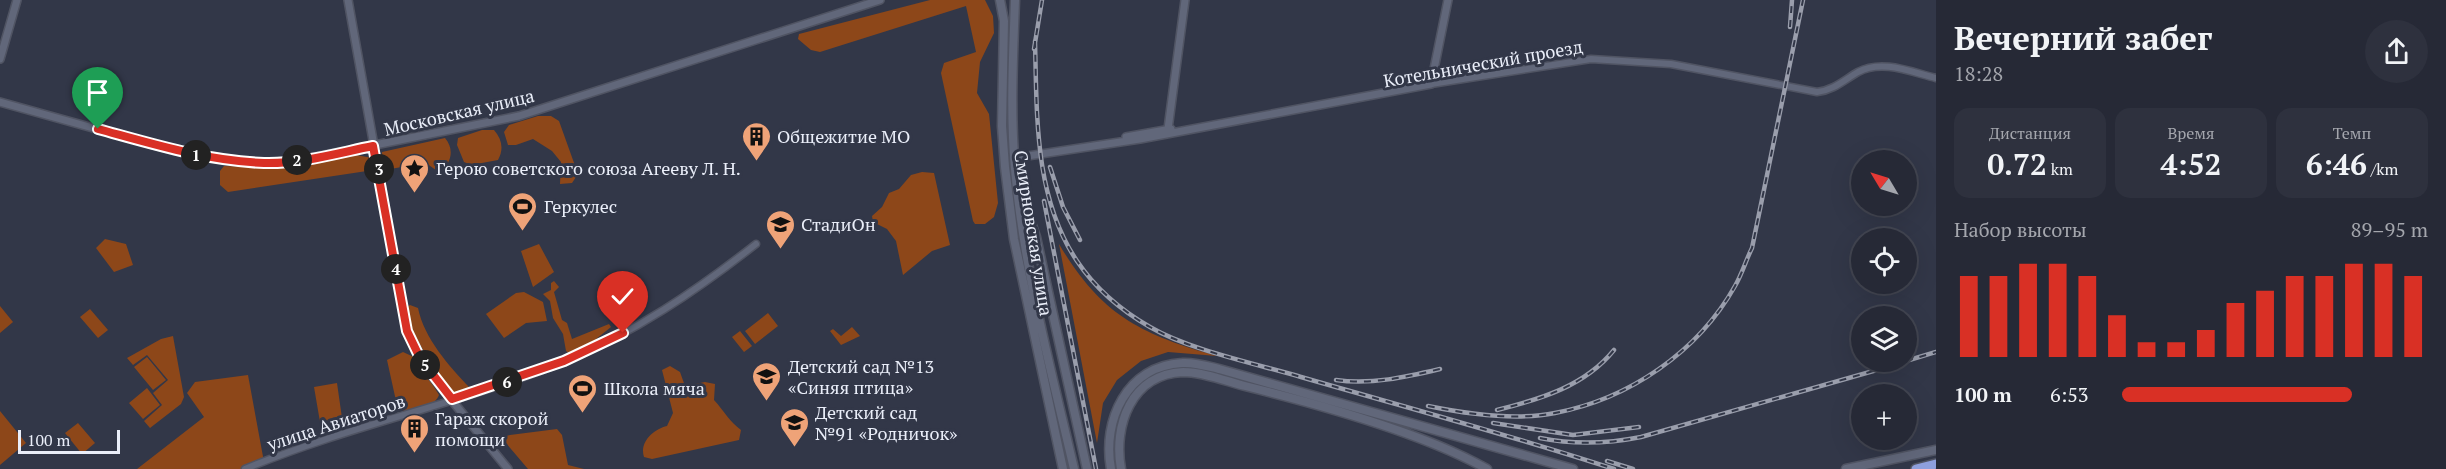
<!DOCTYPE html>
<html lang="ru">
<head>
<meta charset="utf-8">
<style>
  body { margin:0; font-family:"PT Serif",serif; background:#2e313e; color:#f1f3f6; height:100vh; display:flex; flex-direction:column; font-size:22px; white-space:nowrap }
  * { box-sizing:border-box; margin:0 }
  p { font-size:20px; color:#a4a6ad }
  .icon { flex:none; width:33px; height:33px; fill:none; stroke:currentColor; stroke-width:2; stroke-linecap:round; stroke-linejoin:round }
  .map { position:relative; flex:1; overflow:hidden }
  .details { display:flex; flex-direction:column; background:#262936; width:510px }
  .details>* { flex:none }
  .needle { width:39px; rotate:308deg }
  .buttons { position:absolute; left:1851px; top:150px; display:grid; gap:12px }
  .buttons a { display:grid; place-items:center; width:66px; height:66px; border-radius:50%; background:#262936; box-shadow:0 6px 24px #0002,0 0 0 2px #424551; font-size:30px }
  .scale { position:absolute; left:18px; bottom:15px; width:102px; box-sizing:border-box; padding-left:6px; border:3px solid #eaeef9; border-top:0; font-size:16px; line-height:21px; white-space:nowrap; color:#eaeef9; -webkit-text-stroke:4px #323748; paint-order:stroke }
  .pin { position:absolute; display:grid; place-items:center; width:51px; height:51px; color:#fff; margin:-62px -26px; border-radius:50% 50% 50% 0; rotate:-45deg; box-shadow:0 0 6px #0007 }
  .pin .icon { rotate:45deg }
  .km { position:absolute; width:30px; height:30px; margin:-15px; border-radius:50%; background:#222; color:#fff; font-size:16px; line-height:30px; text-align:center }
  .round { display:grid; place-items:center; flex:none; width:63px; height:63px; border-radius:32px; background:#2e313e }
  .summary { display:flex; align-items:center; justify-content:space-between; height:102px; padding:0 18px }
  h1 { font-size:33px; font-weight:800; line-height:45px }
  .stats { display:grid; grid-template-columns:repeat(3,1fr); gap:9px; height:102px; padding:6px 18px }
  .stats div { display:grid; align-content:center; border-radius:15px; background:#2e313e; text-align:center }
  .stats b { font-size:30px; font-weight:800 }
  .stats small { font-size:16px; font-weight:400 }
  .stats p { font-size:16px }
  .chart { height:168px; padding:12px 18px }
  .chart p { display:flex; justify-content:space-between }
  .chart svg { width:100%; height:108px; margin-top:6px; stroke:#d93025; stroke-width:6 }
  ul { padding:0 18px; list-style:none; font-size:20px }
  li { display:grid; grid-template-columns:96px 72px 1fr; align-items:center; height:45px }
  li i { height:15px; border-radius:8px; background:#d93025 }
  main { display:flex; flex:1; min-height:0 }
  .map>svg:first-child { display:block }
</style>
</head>
<body>
<main>
<div class="map">
<svg width="1936" height="469" viewBox="0 0 1936 469">
  <rect width="100%" height="100%" fill="#323748"/>
  <path fill="#8d4719" d="M 930,0 L 985,0 L 993,16 L 994,33 L 980,62 L 977,93 L 989,114 L 998,203 L 994,217 L 985,224 L 975,224 L 973,221 L 941,73 L 944,63 L 976,52 L 966,6 L 820,52 L 811,50 L 798,39 L 799,34 Z
    M 538,116 L 551,116 L 559,121 L 578,174 L 572,183 L 560,184 L 561,162 L 552,151 L 533,139 L 516,145 L 508,145 L 504,132 L 509,125 Z
    M 482,130 L 494,130 C 502,139 504,149 498,160 L 471,165 L 464,162 L 457,145 L 458,138 Z
    M 445,138 C 455,150 451,163 440,173 L 426,163 L 390,169 L 383,166 L 382,152 Z
    M 356,155 L 372,158 L 367,171 L 228,192 L 220,185 L 220,171 L 224,166 L 293,168 Z
    M 922,172 L 934,173 L 950,245 L 932,251 L 903,275 L 896,241 L 887,229 L 873,222 L 872,216 L 882,207 L 889,193 L 899,189 L 911,175 Z
    M 105,239 L 126,244 L 133,265 L 114,272 L 96,248 Z
    M 539,244 L 554,272 L 533,287 L 521,251 Z
    M 1059,244 C 1101,315 1140,334 1217,356 L 1168,352 L 1141,361 L 1117,380 L 1103,403 L 1097,443 Z
    M 554,281 L 559,287 L 554,292 L 562,320 L 567,323 L 572,339 L 609,324 L 611,327 L 596,339 L 593,344 L 570,354 L 566,351 L 563,334 L 553,318 L 550,301 L 543,294 L 551,290 L 551,283 Z
    M 524,292 L 543,302 L 547,321 L 526,323 L 504,338 L 486,314 L 516,293 Z
    M 410,305 L 418,308 C 424,338 449,366 469,387 L 468,392 L 453,392 C 431,370 406,340 407,307 Z
    M 0,306 L 13,322 L 0,333 Z
    M 90,309 L 108,330 L 98,338 L 80,317 Z
    M 768,313 L 778,326 L 755,344 L 745,331 Z
    M 852,327 L 860,336 L 841,345 L 830,331 L 833,329 L 841,336 Z
    M 740,331 L 752,346 L 744,352 L 732,337 Z
    M 173,336 L 184,397 L 181,404 L 150,428 L 144,421 L 162,405 L 153,393 L 168,380 L 147,355 L 133,365 L 127,358 L 161,339 Z
    M 403,352 L 416,358 L 439,395 C 435,407 410,413 398,410 L 387,360 Z
    M 147,357 L 166,380 L 153,390 L 134,367 Z
    M 670,366 L 680,372 L 685,386 L 705,382 L 715,384 L 714,400 C 724,411 730,422 741,430 L 739,440 L 652,459 L 644,457 C 639,442 654,429 667,426 L 673,413 L 662,370 Z
    M 248,375 L 264,462 L 245,469 L 137,469 L 204,417 L 187,393 L 195,382 Z
    M 337,383 L 342,418 L 320,422 L 314,387 Z
    M 147,388 L 160,405 L 143,419 L 129,403 Z
    M 0,411 L 26,443 L 0,465 Z
    M 78,423 L 95,443 L 82,454 L 65,433 Z
    M 557,429 L 562,435 L 568,465 L 584,469 L 528,469 L 505,442 L 506,436 L 510,435 Z"/>
  <g fill="none" stroke-linecap="round" stroke-linejoin="round">
    <defs>
      <path id="minor" d="M 1431,84 L 1591,59 L 1671,64 L 1817,92 C 1834,90 1844,80 1858,72 C 1882,59 1911,72 1936,78
        M 245,469 C 348,426 459,404 563,362 C 634,333 696,291 756,244"/>
      <path id="tertiary" d="M 348,0 L 407,331 L 431,375 L 508,469
        M 0,59 L 17,0
        M 0,102 L 172,150 L 213,158 L 266,163 L 310,158 L 519,116 L 880,0
        M 1168,129 L 1185,0
        M 1126,137 L 1171,129
        M 1014,158 L 1140,139 L 1431,84 L 1448,0"/>
      <path id="secondary" d="M 1000,0 L 1004,21 L 1002,126 L 1005,167 L 1014,239 L 1063,469
        M 1015,0 C 1013,56 1010,113 1015,169 C 1024,270 1051,370 1074,469
        M 1022,196 L 1036,237 L 1087,469
        M 1111,469 C 1102,420 1127,366 1182,363 C 1194,362 1207,366 1219,369 L 1573,469
        M 1121,469 C 1113,426 1131,374 1183,372 C 1203,372 1226,381 1245,386 C 1318,404 1422,432 1487,469
        M 1846,469 L 1936,450"/>
      <path id="trunk" d="M 1916,469 L 1936,464"/>
    </defs>
    <use href="#minor" stroke="#505463" stroke-width="9"/>
    <use href="#tertiary" stroke="#505463" stroke-width="10"/>
    <use href="#secondary" stroke="#505463" stroke-width="11"/>
    <use href="#trunk" stroke="#505463" stroke-width="12"/>
    <use href="#minor" stroke="#61677a" stroke-width="6"/>
    <use href="#tertiary" stroke="#61677a" stroke-width="7"/>
    <use href="#secondary" stroke="#61677a" stroke-width="8"/>
    <use href="#trunk" stroke="#8e9fdd" stroke-width="9"/>
    <defs>
      <path id="rail" d="M 1790,27 L 1792,0
        M 1035,41 C 1037,115 1034,197 1077,261 C 1095,288 1122,311 1150,327 C 1189,350 1257,364 1301,377 C 1405,407 1510,435 1614,469
        M 1034,49 L 1042,0
        M 1050,167 L 1063,207 L 1080,240
        M 1044,201 L 1096,469
        M 1906,361 L 1936,352
        M 1336,380 C 1371,385 1406,377 1440,369
        M 1428,406 C 1467,414 1515,421 1555,413 C 1629,399 1698,352 1735,286 C 1742,274 1746,260 1752,248 L 1803,0
        M 1497,410 C 1541,399 1585,386 1614,350
        M 1493,423 L 1573,435 L 1639,427
        M 1540,438 C 1575,445 1606,444 1641,437 L 1905,362
        M 1607,461 L 1633,469"/>
    </defs>
    <use href="#rail" stroke="#9a9eac" stroke-width="4.5"/>
    <use href="#rail" stroke="#323748" stroke-width="2" stroke-dasharray="7" stroke-linecap="butt"/>
  </g>
  <g fill="none" stroke-linecap="round" stroke-linejoin="round">
    <defs>
      <path id="route" d="M 98,129 C 153,144 207,161 264,163 C 301,164 338,153 373,146 L 407,331 L 420,358 L 452,399 L 564,361 L 623,333"/>
    </defs>
    <use href="#route" stroke="#fff" stroke-width="12"/>
    <use href="#route" stroke="#d93025" stroke-width="8"/>
  </g>
  <defs>
    <symbol id="building-pin" viewBox="-11 -11 22 30"><path d="M0 17L-7.5 6A9.5 9.5 0 1 1 7.5 6Z" fill="#efa378" stroke="#323748"/><path d="M-4-6H4V6H1V3H-1V6H-4ZM-2.5-4.3h1.7v1.8h-1.7ZM.8-4.3h1.7v1.8H.8ZM-2.5-1h1.7V.8h-1.7ZM.8-1h1.7V.8H.8Z" fill="#111"/></symbol>
    <symbol id="sight-pin" viewBox="-11 -11 22 30"><path d="M0 17L-7.5 6A9.5 9.5 0 1 1 7.5 6Z" fill="#efa378" stroke="#323748"/><path d="M0-6L1.8-2.2L6-1.7L2.9 1.2L3.7 5.4L0 3.3L-3.7 5.4L-2.9 1.2L-6-1.7L-1.8-2.2Z" fill="#111"/></symbol>
    <symbol id="stadium-pin" viewBox="-11 -11 22 30"><path d="M0 17L-7.5 6A9.5 9.5 0 1 1 7.5 6Z" fill="#efa378" stroke="#323748"/><path d="M0-5a6.5 5 0 1 0 0 10a6.5 5 0 1 0 0-10ZM-3.5-1.8h7v3.6h-7Z" fill="#111"/></symbol>
    <symbol id="school-pin" viewBox="-11 -11 22 30"><path d="M0 17L-7.5 6A9.5 9.5 0 1 1 7.5 6Z" fill="#efa378" stroke="#323748"/><path d="M0-5L7-2L0 1L-7-2ZM-4 1L0 2.5L4 1V4Q0 6-4 4Z" fill="#111"/></symbol>
  </defs>
  <g fill-rule="evenodd">
    <use href="#building-pin" x="740" y="120" width="33" height="45"/>
    <use href="#sight-pin" x="398" y="152" width="33" height="45"/>
    <use href="#stadium-pin" x="506" y="190" width="33" height="45"/>
    <use href="#school-pin" x="764" y="208" width="33" height="45"/>
    <use href="#school-pin" x="750" y="360" width="33" height="45"/>
    <use href="#stadium-pin" x="566" y="372" width="33" height="45"/>
    <use href="#school-pin" x="778" y="406" width="33" height="45"/>
    <use href="#building-pin" x="398" y="412" width="33" height="45"/>
  </g>
  <g text-anchor="middle" dominant-baseline="central" stroke-width="6" stroke-linejoin="round" paint-order="stroke">
    <g font-size="18" fill="#eaeef9" stroke="#323748">
      <text transform="translate(1483 63) rotate(-10)">Котельнический проезд</text>
      <text transform="translate(459 112) rotate(-13)">Московская улица</text>
      <text transform="translate(1034 233) rotate(81)">Смирновская улица</text>
      <text transform="translate(336 422) rotate(-18)">улица Авиаторов</text>
    </g>
    <g font-size="18" fill="#eaeef9" stroke="#323748" text-anchor="start">
      <text x="777" y="136">Общежитие МО</text>
      <text x="436" y="168">Герою советского союза Агееву Л. Н.</text>
      <text x="544" y="206">Геркулес</text>
      <text x="801" y="224">СтадиОн</text>
      <text x="788" y="366">Детский сад №13<tspan x="788" dy="21">«Синяя птица»</tspan></text>
      <text x="604" y="388">Школа мяча</text>
      <text x="815" y="412">Детский сад<tspan x="815" dy="21">№91 «Родничок»</tspan></text>
      <text x="435" y="418">Гараж скорой<tspan x="435" dy="21">помощи</tspan></text>
    </g>
  </g>
</svg>
<div class="buttons">
<a><svg class="needle" viewBox="-14 -14 28 28"><path d="M0-13l5 13h-10z" fill="#e53935"/><path d="M0 13l5-13h-10z" fill="#a4a6ad"/></svg></a>
<a><svg class="icon" aria-label="locate" viewBox="0 0 24 24"><circle cx="12" cy="12" r="6"/><path d="M12 2v4M12 18v4M2 12h4M18 12h4"/></svg></a>
<a><svg class="icon" aria-label="layers" viewBox="0 0 24 24"><path d="M12 4l9 5-9 5-9-5zM3 14l9 5 9-5"/></svg></a>
<a>+</a>
</div>
<div class="scale">100 m</div>
<div class="pin" style="left:98px;top:129px;background:#1e9e55"><svg class="icon" aria-label="arrive" viewBox="0 0 24 24"><path d="M6 21V4h12l-3 4 3 4H6"/></svg></div>
<div class="pin" style="left:623px;top:333px;background:#d93025"><svg class="icon" aria-label="check" viewBox="0 0 24 24"><path d="M5 12l5 5 9-10"/></svg></div>
<b class="km" style="left:196px;top:155px">1</b>
<b class="km" style="left:297px;top:160px">2</b>
<b class="km" style="left:379px;top:169px">3</b>
<b class="km" style="left:396px;top:269px">4</b>
<b class="km" style="left:425px;top:365px">5</b>
<b class="km" style="left:507px;top:382px">6</b>
</div>
<section class="details">
<div class="summary"><div><h1>Вечерний забег</h1><p>18:28</p></div><a class="round"><svg class="icon" aria-label="share" viewBox="0 0 24 24"><path d="M12 15V3M7 8l5-5 5 5M5 13v7h14v-7"/></svg></a></div>
<div class="stats">
<div><p>Дистанция</p><b>0.72<small> km</small></b></div>
<div><p>Время</p><b>4:52</b></div>
<div><p>Темп</p><b>6:46<small> /km</small></b></div>
</div>
<div class="chart"><p><span>Набор высоты</span>89–95 m</p>
<svg viewBox="0 0 160 44" preserveAspectRatio="none"><path d="M5 44V11M15 44V11M25 44V6M35 44V6M45 44V11M55 44V27M65 44V38M75 44V38M85 44V33M95 44V22M105 44V17M115 44V11M125 44V11M135 44V6M145 44V6M155 44V11"/></svg>
</div>
<ul>
<li><b>100 m</b>6:53<i style="width:75%"></i></li>
</ul>
</section>
</main>
</body>
</html>
